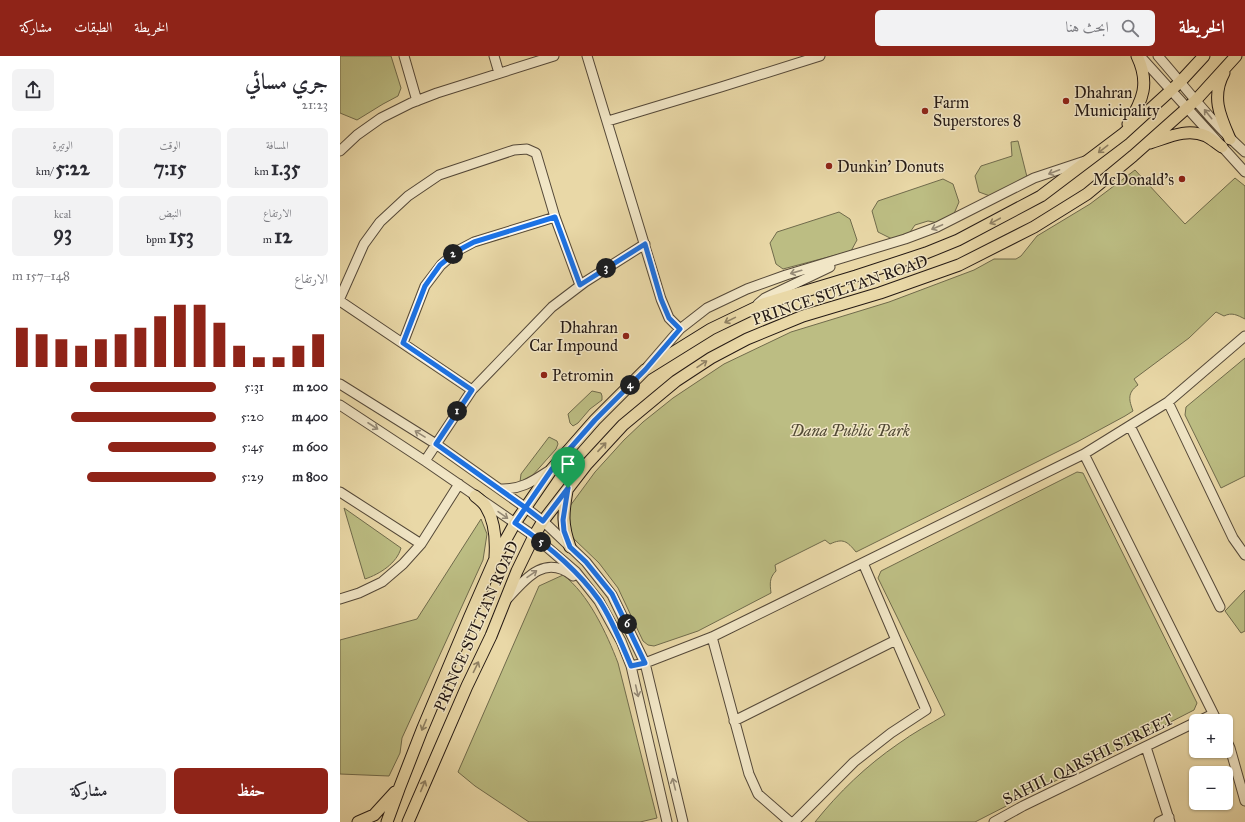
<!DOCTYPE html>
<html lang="ar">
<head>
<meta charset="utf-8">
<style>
  body { margin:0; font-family:"IM FELL Great Primer",Amiri,serif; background:#f2f2f3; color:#2b2b33; direction:rtl; height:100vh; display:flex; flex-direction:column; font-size:15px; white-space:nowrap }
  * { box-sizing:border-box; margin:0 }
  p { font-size:13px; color:#7c7c81 }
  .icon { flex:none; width:22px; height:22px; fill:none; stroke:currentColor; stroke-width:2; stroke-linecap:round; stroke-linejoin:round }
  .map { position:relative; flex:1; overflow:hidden; direction:ltr }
  .panel { display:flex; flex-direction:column; background:#fff; width:340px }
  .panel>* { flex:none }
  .controls { position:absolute; left:849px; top:658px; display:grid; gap:8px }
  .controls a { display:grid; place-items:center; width:44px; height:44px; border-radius:6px; background:#fff; box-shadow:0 1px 3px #0004; font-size:20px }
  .pin { position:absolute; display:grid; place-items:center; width:34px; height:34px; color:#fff; margin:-41px -17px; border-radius:50% 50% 50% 0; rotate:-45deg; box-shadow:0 0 4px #0007 }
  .pin .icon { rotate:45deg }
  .km { position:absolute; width:20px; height:20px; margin:-10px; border-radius:50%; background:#222; color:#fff; font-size:11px; line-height:20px; text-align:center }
  .round { display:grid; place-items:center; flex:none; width:42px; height:42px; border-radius:6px; background:#f2f2f3 }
  .summary { display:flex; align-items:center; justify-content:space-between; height:68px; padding:0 12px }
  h1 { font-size:22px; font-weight:800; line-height:30px }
  .figures { display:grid; grid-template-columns:repeat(3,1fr); gap:6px; height:68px; padding:4px 12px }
  .figures div { display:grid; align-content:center; border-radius:6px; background:#f2f2f3; text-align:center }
  .figures b { font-size:20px; font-weight:800 }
  .figures small { font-size:11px; font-weight:400 }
  .figures p { font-size:11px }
  .chart { height:112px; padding:8px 12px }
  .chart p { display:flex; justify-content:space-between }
  .chart svg { width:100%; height:72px; margin-top:4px; stroke:#8f2418; stroke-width:6 }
  .button { display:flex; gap:8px; margin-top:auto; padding:8px 12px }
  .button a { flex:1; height:46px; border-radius:6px; background:#8f2418; color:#fff; font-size:16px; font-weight:800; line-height:46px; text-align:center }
  .button a+a { background:#f2f2f3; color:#2b2b33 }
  ul { padding:0 12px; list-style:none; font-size:13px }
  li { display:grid; grid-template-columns:64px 48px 1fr; align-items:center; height:30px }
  li i { height:10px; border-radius:5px; background:#8f2418 }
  header { display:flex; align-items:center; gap:24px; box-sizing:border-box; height:56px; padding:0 20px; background:#8f2418; color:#fff }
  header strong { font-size:19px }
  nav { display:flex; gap:22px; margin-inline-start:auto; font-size:14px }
  .search { width:280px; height:36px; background:#f2f2f3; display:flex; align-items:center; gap:10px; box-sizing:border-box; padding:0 14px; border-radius:6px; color:#7c7c81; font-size:15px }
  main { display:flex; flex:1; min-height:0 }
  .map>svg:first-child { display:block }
</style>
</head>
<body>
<header>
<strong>الخريطة</strong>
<div class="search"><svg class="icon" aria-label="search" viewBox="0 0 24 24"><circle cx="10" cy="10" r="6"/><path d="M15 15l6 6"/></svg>ابحث هنا</div>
<nav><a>الخريطة</a><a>الطبقات</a><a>مشاركة</a></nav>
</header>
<main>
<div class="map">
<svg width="905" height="766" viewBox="0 0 905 766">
  <rect width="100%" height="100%" fill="#e9d8a7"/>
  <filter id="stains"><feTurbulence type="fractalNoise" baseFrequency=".005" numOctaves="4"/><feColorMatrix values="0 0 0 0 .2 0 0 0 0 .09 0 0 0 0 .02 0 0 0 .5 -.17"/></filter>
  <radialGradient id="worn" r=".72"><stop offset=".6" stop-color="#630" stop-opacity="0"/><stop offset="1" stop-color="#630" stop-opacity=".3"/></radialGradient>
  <path fill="#bcbd83" stroke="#706b4c" d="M 0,0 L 51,0 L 61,32 L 58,40 L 43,48 L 17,64 L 0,57 Z
    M 678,85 L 687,121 L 650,140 L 639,136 L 635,120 L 641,110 L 672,100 L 671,86 Z
    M 795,114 L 845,168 L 895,122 L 905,130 L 905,263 C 897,259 892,256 884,260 L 876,256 L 849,282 L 794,323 L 798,329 C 787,337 789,344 793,355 L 785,360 L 737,386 L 516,496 C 507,485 503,482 490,488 L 485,484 L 435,509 L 436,515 C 429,522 430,528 431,537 L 358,575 L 314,590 L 308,589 L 303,585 L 278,532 L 259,507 L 234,483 L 230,476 L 228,468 L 230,450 L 255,416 L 284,384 L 303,366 L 333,342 L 384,308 L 451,276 L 549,246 L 634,214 L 654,203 L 676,203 L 681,200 L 697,180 L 750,148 Z
    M 603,123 L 613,128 L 619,146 L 613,160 L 599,167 L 588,165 L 575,169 L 568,179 L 554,184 L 538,176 L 532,155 L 538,145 Z
    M 499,156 L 510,163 L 517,184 L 511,195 L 443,213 L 436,208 L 430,187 L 437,176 Z
    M 905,302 L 905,420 L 881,432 L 845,359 L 846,351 Z
    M 252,335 L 261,337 L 262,340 L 262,344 L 250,353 L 238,367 L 233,370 L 230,367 L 228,358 Z
    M 209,381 L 217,385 L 218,388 L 216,393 L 192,420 L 180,426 L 181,418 Z
    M 737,416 L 743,417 L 857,647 L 854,654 L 635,766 L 475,766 C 499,736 526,710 558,688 C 573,677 590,668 605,659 L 538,522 L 541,515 Z
    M 4,452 L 61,492 C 57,507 40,518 25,523 Z
    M 141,463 L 147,478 L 143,504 L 62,682 L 60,697 L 49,720 L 0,718 L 0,584 L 77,563 Z
    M 223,519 C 248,537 267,578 278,607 L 317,762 L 300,766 L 189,766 L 135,730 L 118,716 L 199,530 Z
    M 905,534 L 905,575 L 901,577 L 885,555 Z"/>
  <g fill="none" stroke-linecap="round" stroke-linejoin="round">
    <defs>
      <path id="minor" d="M 64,0 L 77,45
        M 154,0 L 159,17
        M 247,0 L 321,243 L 329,262 L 340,273
        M 800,0 L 905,116
        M 818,0 C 846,32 873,68 905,96
        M 268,65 L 381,31 L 480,0
        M 0,95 L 17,79 L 41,62 L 71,47 L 97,37 L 214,0
        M 0,242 L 24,188 L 40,166 L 68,140 L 99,119 L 174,94 L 187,93 L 196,97 L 215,161 L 240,229
        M 0,245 L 132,334
        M 418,248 L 425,242 L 490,211
        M 63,287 L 85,230 L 101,209 L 117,195 L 134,186 L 215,161
        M 308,310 L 340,273 L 367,252 L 407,233 L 446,219 L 565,183 L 597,171 L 694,122 L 745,105
        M 0,328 L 96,388 L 186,452 L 203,465 L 246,506 L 272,539 L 305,607 L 343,766
        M 828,346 L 893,482 L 905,499
        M 0,349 L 85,405 L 194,480 L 236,516 L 259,545 L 281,585 L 291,610 L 327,766
        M 790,370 L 880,551
        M 744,398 L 877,665
        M 85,405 L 132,334 L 212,251 L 245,226 L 305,188
        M 160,433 C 181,434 193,425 210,414
        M 0,436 L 81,488
        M 168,542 C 186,522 205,498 233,520
        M 0,543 L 19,537 L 42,526 L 63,508 L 81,488 L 119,428
        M 372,581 L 409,718 L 418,738 L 450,766
        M 291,610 L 305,607 L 372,581 L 744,398 L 828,346 L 905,280
        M 394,665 L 556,584
        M 859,665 L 873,658
        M 886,683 L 890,692 L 905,745
        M 806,691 L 830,766
        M 454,766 L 514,706 L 551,677 L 586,654 L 523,507
        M 654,766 L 683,750 L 856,666
        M 819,766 L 829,761"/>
      <path id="major" d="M 884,17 C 871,41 880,60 890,83
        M 788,68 C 803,44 810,27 797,0
        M 810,87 C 829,81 847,72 866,80 C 872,83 877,88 882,91
        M 227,435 C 223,458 222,468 230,491
        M 135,440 C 139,443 144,447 146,451 C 155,465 156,485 155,501
        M 18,766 L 34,759 L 55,736
        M 47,766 L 59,733 L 82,674 L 130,560 L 154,505 L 175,467 L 212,413 L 255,364 L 305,314 L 371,273 L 423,248 L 516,220 L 586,197 L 618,184 L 701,140 L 783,78 L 840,26 L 864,0
        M 68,766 L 127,630 L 151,580 L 177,515 L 194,480 L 203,465 L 247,408 L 283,369 L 336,325 L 371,302 L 407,283 L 463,260 L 540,237 L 619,209 L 694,171 L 747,138 L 793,100 L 856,44 L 896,0"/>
    </defs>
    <use href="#minor" stroke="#554939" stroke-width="11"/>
    <use href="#major" stroke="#241914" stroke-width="13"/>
    <use href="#minor" stroke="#f1e6c6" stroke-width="9"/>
    <use href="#major" stroke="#e9d8a7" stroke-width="11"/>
  </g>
  <defs><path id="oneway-shaft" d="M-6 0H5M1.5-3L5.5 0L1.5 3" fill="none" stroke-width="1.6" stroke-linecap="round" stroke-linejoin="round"/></defs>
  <g stroke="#958a76">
    <use href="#oneway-shaft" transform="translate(868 58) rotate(-129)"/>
    <use href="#oneway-shaft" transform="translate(714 116) rotate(159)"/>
    <use href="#oneway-shaft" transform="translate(597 171) rotate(157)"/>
    <use href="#oneway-shaft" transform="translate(456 216) rotate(164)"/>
    <use href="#oneway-shaft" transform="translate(33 370) rotate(33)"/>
    <use href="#oneway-shaft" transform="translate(80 378) rotate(-148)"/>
    <use href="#oneway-shaft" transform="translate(163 459) rotate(35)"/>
    <use href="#oneway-shaft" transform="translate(192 518) rotate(-35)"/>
    <use href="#oneway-shaft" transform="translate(297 635) rotate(77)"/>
    <use href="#oneway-shaft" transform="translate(334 728) rotate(-104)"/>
  </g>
  <g stroke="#908265">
    <use href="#oneway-shaft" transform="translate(763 93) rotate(142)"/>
    <use href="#oneway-shaft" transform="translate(655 165) rotate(152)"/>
    <use href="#oneway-shaft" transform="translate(390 264) rotate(154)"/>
    <use href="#oneway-shaft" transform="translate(362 308) rotate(-34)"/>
    <use href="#oneway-shaft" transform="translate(262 391) rotate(-47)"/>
    <use href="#oneway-shaft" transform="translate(136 611) rotate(-64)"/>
    <use href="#oneway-shaft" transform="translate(84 669) rotate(113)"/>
    <use href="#oneway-shaft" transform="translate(83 730) rotate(-67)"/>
  </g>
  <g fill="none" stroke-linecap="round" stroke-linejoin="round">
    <defs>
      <path id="route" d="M 228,432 L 203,465 L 186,452 L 96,388 L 132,334 L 63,287 L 85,230 L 100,209 L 117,195 L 134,186 L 215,161 L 240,229 L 305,188 L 321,243 L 329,262 L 340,273 L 305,314 L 255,364 L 212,413 L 175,467 C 206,488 237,513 259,544 C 272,563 282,589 291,610 L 305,607 L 272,538 L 246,506 L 230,491 L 224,475 L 223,464 L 228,432"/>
    </defs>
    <use href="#route" stroke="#fff" stroke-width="8"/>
    <use href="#route" stroke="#1a73e8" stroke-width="5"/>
  </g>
  <g fill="#8f2418" stroke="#f1e6c6" stroke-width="1.5">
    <circle cx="726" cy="45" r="4"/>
    <circle cx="585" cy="55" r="4"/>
    <circle cx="489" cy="110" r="4"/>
    <circle cx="842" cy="123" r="4"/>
    <circle cx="286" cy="280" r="4"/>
    <circle cx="204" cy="319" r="4"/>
  </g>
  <g text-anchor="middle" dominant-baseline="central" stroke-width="3" stroke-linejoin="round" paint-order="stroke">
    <g font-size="16" fill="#241914" stroke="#f1e6c6" text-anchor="start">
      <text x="734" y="36">Dhahran<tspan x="734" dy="18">Municipality</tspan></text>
      <text x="593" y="46">Farm<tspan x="593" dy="18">Superstores 8</tspan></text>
      <text x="497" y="110">Dunkin' Donuts</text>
      <text x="834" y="123" text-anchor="end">McDonald's</text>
      <text x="278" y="271" text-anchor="end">Dhahran<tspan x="278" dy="18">Car Impound</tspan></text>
      <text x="212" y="319">Petromin</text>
    </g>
    <g font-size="16" fill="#241914" stroke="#f1e6c6">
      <text transform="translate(500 234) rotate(-19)">PRINCE SULTAN ROAD</text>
      <text transform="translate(136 570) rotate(-66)">PRINCE SULTAN ROAD</text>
      <text transform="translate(748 703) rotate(-26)">SAHIL QARSHI STREET</text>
    </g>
    <g font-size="16" font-style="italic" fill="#524a35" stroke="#f1e6c6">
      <text x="510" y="374">Dana Public Park</text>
    </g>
  </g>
  <rect width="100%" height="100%" filter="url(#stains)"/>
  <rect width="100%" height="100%" fill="url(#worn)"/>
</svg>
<div class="controls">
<a>+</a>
<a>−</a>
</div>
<div class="pin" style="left:228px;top:432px;background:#1e9e55"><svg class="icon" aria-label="arrive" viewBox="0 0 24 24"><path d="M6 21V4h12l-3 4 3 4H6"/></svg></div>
<b class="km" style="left:117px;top:355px">1</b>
<b class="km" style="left:113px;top:198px">2</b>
<b class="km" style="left:266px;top:212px">3</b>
<b class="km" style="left:290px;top:329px">4</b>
<b class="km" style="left:201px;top:486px">5</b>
<b class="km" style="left:287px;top:568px">6</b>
</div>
<section class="panel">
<div class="summary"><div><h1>جري مسائي</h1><p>21:23</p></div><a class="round"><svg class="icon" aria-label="share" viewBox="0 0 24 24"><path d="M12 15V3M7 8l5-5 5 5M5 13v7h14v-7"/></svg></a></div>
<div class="figures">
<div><p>المسافة</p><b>1.35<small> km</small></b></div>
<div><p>الوقت</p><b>7:15</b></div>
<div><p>الوتيرة</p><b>5:22<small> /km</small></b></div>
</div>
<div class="figures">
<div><p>الارتفاع</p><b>12<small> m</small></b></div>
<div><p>النبض</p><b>153<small> bpm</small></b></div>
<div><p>kcal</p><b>93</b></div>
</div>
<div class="chart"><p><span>الارتفاع</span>148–157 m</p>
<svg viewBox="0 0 160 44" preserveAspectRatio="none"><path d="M5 44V20M15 44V24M25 44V27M35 44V31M45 44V27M55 44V24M65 44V20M75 44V13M85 44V6M95 44V6M105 44V17M115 44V31M125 44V38M135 44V38M145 44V31M155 44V24"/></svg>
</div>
<ul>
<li><b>200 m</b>5:31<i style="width:62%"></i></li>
<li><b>400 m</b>5:20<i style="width:71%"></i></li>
<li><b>600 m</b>5:45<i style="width:53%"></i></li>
<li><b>800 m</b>5:29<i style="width:63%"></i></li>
</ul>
<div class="button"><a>حفظ</a><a>مشاركة</a></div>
</section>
</main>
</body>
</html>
